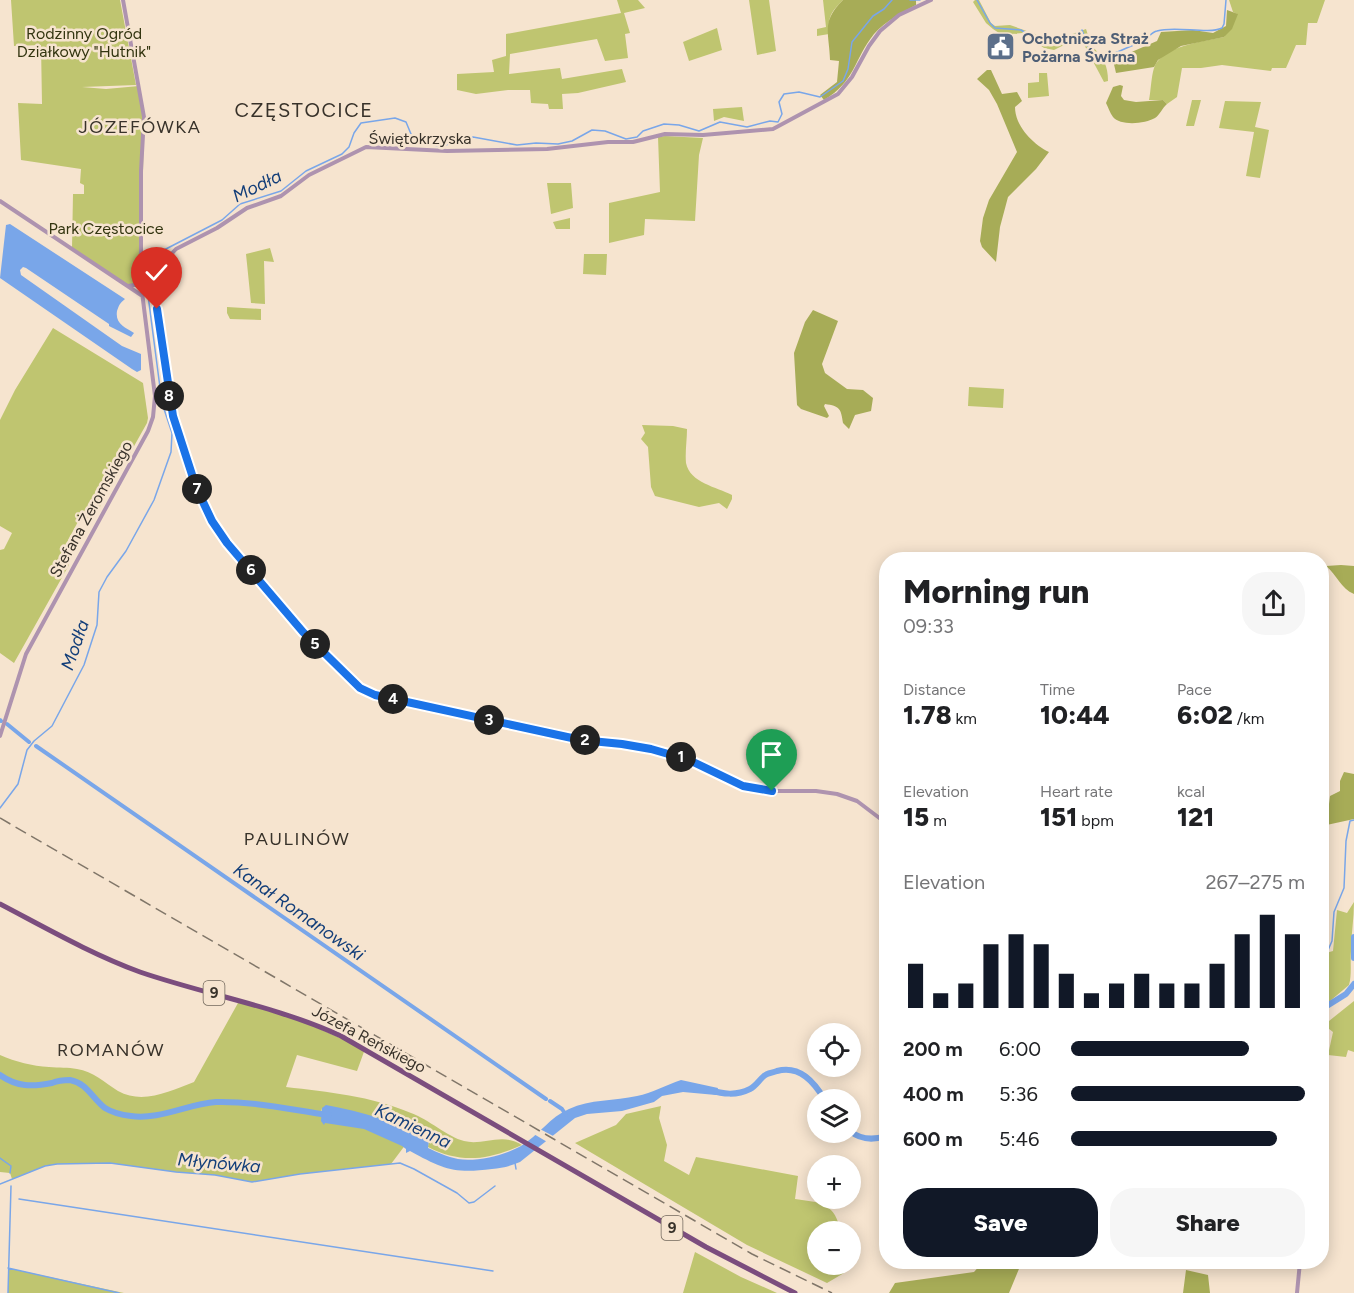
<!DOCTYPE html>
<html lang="en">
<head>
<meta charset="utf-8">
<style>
  body { margin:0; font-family:Figtree,sans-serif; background:#f6f6f6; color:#202124; height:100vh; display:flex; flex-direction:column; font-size:22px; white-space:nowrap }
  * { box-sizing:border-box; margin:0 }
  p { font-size:20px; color:#757577 }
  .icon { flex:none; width:33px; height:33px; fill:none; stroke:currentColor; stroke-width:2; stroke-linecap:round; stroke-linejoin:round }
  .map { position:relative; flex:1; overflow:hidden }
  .drawer { position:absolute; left:879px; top:552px; width:450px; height:717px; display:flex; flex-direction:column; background:#fff; border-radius:24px; box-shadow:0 3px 15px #0003 }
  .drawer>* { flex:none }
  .tools { position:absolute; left:807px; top:1023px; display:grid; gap:12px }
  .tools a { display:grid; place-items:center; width:54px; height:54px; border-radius:50%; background:#fff; box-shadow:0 3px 15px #0003; font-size:30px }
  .pin { position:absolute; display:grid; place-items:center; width:51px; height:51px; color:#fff; margin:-62px -26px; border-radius:50% 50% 50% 0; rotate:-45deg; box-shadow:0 0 6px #0007 }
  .pin .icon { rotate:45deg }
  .km { position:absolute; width:30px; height:30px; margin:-15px; border-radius:50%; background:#222; color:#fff; font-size:16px; line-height:30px; text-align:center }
  .round { display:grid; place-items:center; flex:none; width:63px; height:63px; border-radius:24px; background:#f6f6f6 }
  .summary { display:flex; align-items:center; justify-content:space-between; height:102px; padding:0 24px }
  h1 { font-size:33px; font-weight:800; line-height:45px }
  .stats { display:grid; grid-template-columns:repeat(3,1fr); gap:9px; height:102px; padding:6px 24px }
  .stats div { display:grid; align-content:center }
  .stats b { font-size:26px; font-weight:800 }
  .stats small { font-size:16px; font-weight:400 }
  .stats p { font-size:16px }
  .chart { height:168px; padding:12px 24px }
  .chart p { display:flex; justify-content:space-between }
  .chart svg { width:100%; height:108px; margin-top:6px; stroke:#111827; stroke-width:6 }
  .cta { display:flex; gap:12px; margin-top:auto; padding:12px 24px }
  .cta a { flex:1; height:69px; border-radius:24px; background:#111827; color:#fff; font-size:24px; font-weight:800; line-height:69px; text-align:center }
  .cta a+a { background:#f6f6f6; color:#202124 }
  ul { padding:0 24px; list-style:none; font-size:20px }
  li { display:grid; grid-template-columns:96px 72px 1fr; align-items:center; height:45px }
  li i { height:15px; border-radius:8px; background:#111827 }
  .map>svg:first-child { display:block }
</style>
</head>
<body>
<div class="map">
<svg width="1354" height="1293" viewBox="0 0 1354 1293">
  <rect width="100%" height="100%" fill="#f6e4cf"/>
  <path fill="#bfc570" d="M 11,0 L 120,0 L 136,85 L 82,87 L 106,89 L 139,86 L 144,117 L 141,284 L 127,286 L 72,248 L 73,194 L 84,194 L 84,185 L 80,183 L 81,169 L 21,160 L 18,103 L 42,104 L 41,45 L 14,46 Z
    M 617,0 L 638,0 L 645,8 L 624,13 L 630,33 L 625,34 L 628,58 L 605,61 L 597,39 L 510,54 L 509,74 L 560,68 L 562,79 L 622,69 L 626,82 L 578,93 L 562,94 L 563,109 L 549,109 L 548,104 L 531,103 L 530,90 L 508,90 L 476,94 L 457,90 L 457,74 L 494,72 L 492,60 L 506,56 L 506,34 L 621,13 Z
    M 749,0 L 769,0 L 776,51 L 757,55 Z
    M 823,0 L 843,0 C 832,11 827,17 829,34 L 817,36 L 817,29 L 826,27 Z
    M 975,0 L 979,0 L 991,23 L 995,26 L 1010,25 L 1041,36 L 1067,36 L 1086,29 C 1088,35 1090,43 1093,47 C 1103,58 1108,65 1108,81 L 1104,82 L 1080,37 L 1054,50 L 1044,48 L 1023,33 L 1010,34 L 999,33 L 993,29 L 986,23 L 973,2 Z
    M 1229,0 L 1325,0 L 1317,23 L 1308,23 L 1306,45 L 1296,45 L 1286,68 L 1272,68 L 1271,71 L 1222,65 L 1201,68 L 1182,68 L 1177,97 L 1167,104 L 1163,100 L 1149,100 C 1151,90 1151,78 1154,68 C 1161,46 1205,41 1224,37 L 1237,14 L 1233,12 Z
    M 717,28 L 722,50 L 689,61 L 683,42 Z
    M 1039,73 L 1047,73 L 1049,96 L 1028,98 L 1028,83 L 1039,82 Z
    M 1192,100 L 1201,100 L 1194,126 L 1186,126 Z
    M 1225,101 L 1261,102 L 1255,127 L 1269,130 L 1260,178 L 1246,176 L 1254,132 L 1219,128 Z
    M 742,107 L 744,121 L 724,117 L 714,121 L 713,109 Z
    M 665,136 L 703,138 L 699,155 L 695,221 L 645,219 L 644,235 L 609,243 L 609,203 L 660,192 L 658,137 Z
    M 547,183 L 571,183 L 573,208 L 551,214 Z
    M 570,218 L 570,229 L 556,229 L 553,222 Z
    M 270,248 L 274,262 L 264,261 L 265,304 L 251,303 L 246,254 Z
    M 584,254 L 607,254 L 606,275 L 583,274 Z
    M 227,307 L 261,309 L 261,320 L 230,319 L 227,313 Z
    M 53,328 L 143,383 L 148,418 L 147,423 L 92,521 L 81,516 L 65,546 L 69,565 L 14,663 L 0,653 L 0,550 L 4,549 L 12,533 L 0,526 L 0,420 L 15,390 Z
    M 969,387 L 1004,389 L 1003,408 L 968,406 Z
    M 642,425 L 673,426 L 687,429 C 687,440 685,452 686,463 C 690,483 717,487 732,495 L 732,499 L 727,509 L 719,503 L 699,507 L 655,496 L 651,487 L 648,447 L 641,439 L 645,433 Z
    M 1354,902 C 1354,919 1351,935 1351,951 C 1350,963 1352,974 1349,985 L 1330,1001 L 1322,1004 L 1323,960 L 1326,953 L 1333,951 L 1337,910 L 1347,913 Z
    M 246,1001 L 281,1012 L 365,1049 L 357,1071 L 297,1055 L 286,1087 C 328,1092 371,1096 411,1113 C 428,1119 448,1137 464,1141 C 483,1146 502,1132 522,1145 C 488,1160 461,1164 428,1147 L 429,1140 L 389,1120 L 322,1108 L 321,1113 L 361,1119 L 409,1140 L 391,1164 L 300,1174 L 252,1182 L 215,1175 L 176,1172 L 110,1163 L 57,1164 L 45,1166 L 12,1179 L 10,1173 L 0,1172 L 0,1055 C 16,1062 32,1066 49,1067 C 59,1068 68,1067 77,1069 C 93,1071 105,1083 118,1091 C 143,1105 170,1091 194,1082 L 238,1003 Z
    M 1354,1001 L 1354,1052 L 1348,1050 L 1346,1057 L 1328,1055 L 1333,1032 L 1324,1025 Z
    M 661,1106 L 659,1118 L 667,1145 L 664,1161 L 689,1175 L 696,1157 L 798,1176 L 795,1199 C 814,1202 831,1201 838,1222 L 845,1226 L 845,1231 L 818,1232 L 818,1264 L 844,1265 L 844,1273 L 827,1283 L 747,1245 L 575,1143 L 616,1125 L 626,1114 Z
    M 695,1252 L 741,1277 L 777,1293 L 683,1293 Z
    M 8,1268 L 124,1293 L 8,1293 Z"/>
  <path fill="#a7ac57" d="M 843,0 L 916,0 L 916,5 C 901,13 886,21 874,34 C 854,59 855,82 824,100 L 820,95 L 837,82 L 839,61 L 830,60 C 829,31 821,22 843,0 Z
    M 1227,10 L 1238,14 L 1232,29 L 1224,37 L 1181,46 L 1158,60 L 1154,67 L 1116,73 L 1113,60 L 1157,41 L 1161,32 L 1193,30 L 1213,33 L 1226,26 Z
    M 987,70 L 991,70 L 1002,94 L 1017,92 L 1022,101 L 1015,107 C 1015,126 1033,144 1049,152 L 1036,169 L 1008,197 L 1000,227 L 996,262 L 982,247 L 980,241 L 983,218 L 989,200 L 1017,152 L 997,104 L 989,90 L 977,79 Z
    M 1120,85 L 1123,86 L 1121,96 L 1124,100 L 1136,102 L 1163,100 L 1167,104 C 1162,108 1160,115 1155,118 C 1145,124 1120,126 1113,117 C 1110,113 1108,107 1106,103 L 1113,87 Z
    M 813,310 L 838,321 L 822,364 L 825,373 L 847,389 L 863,390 L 873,398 L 871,411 L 855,415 L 849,429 L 843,423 C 841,409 840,406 825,404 L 824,406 L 829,416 L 827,418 L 801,409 L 797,405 L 794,353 L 805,322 Z
    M 1341,565 L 1354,566 L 1354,594 C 1341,589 1337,575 1326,566 Z
    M 1344,772 L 1354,774 L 1354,819 L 1322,826 L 1322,805 L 1329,804 L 1330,796 L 1340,791 L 1340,781 Z
    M 983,1262 L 1014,1262 L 1021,1264 L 1009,1293 L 889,1293 L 895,1283 L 974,1272 Z
    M 1186,1270 L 1208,1275 L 1210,1293 L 1183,1293 Z"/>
  <path fill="#79a6e9" d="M 10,224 L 125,299 C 120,303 119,305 117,311 C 115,324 125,327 134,333 L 131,337 L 109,326 L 109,324 L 26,268 L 23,267 L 20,270 L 21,275 L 122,346 L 141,354 L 141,370 L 137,372 L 132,369 L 0,278 L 6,225 Z
    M 681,1080 L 718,1088 L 716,1095 L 683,1092 L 662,1096 L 654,1102 L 622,1111 L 587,1114 L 575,1118 L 520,1162 C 511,1166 502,1168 492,1169 C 454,1174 443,1169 410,1151 L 406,1153 L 406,1149 L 402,1146 L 364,1129 L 325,1123 L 324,1125 L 321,1121 L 322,1108 L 326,1105 C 363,1112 396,1121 429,1140 L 428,1148 C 437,1152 447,1157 458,1159 C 477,1162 505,1155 521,1146 C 539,1135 550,1117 569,1109 C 590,1099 615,1101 637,1096 C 652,1093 666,1085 681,1080 Z"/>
  <path fill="#f6e4cf" d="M 538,1128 L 555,1137 L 549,1143 L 532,1133 Z"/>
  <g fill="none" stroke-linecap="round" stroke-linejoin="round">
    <path stroke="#79a6e9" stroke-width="1.5" d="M 910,0 L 920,0
      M 977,0 L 990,23 L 995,28 L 1021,30 L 1038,41 L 1049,45 L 1067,40 L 1082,30 L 1090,52 C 1107,59 1114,53 1129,47 C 1135,44 1141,43 1146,39 C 1150,36 1152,32 1157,31 C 1176,25 1207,35 1222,28 L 1224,24 L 1226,0
      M 0,808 L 18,784 L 27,750 L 34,741 L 52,726 L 84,665 L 97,625 L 99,592 L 107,577 L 126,551 L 154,500 L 171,452 L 172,433 L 162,403 L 146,280 L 152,263 L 162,251 L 222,220 L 240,204 L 281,191 L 306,171 L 342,154 L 349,147 L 354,133 L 361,123 L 395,118 L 406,122 L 411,134 L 418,141 L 442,147 L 458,139 L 473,137 L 517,145 L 536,143 L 558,144 L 572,141 L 592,130 L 605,131 L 626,139 L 637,137 L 643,131 L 664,124 L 679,125 L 699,131 L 720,122 L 747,127 L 770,121 L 778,122 L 782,114 L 779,102 L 784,94 L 799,92 L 820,97 L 843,81 L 848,69 L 852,42 L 873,16 L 884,9 L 892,0
      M 1322,978 L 1322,964 L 1332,941 L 1334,912 L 1344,888 L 1346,841 L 1350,821 L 1354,820
      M 0,1158 L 11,1166 L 10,1173
      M 515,1163 L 516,1169
      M 0,1184 L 45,1166 L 57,1164 L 110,1163 L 176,1172 L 215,1175 L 252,1182 L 300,1174 L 400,1163 L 414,1169 L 457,1193 L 469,1203 L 474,1202 L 495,1186
      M 19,1199 L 493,1271
      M 8,1268 L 119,1293
      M 8,1293 L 11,1186"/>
    <path stroke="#79a6e9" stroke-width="4" d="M 0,720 L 1,721
      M 7,724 L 29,742
      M 36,746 L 546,1099
      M 550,1101 L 562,1109 L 566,1115"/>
    <path stroke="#79a6e9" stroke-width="6" d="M 1354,937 L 1354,958
      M 1322,1009 L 1346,994 L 1354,984
      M 0,1075 C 17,1087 32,1087 52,1083 C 57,1081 64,1080 70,1080 C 87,1083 92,1098 105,1108 C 113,1113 122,1115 131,1116 C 160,1120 187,1104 216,1102 C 254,1101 292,1110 329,1115
      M 709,1090 C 723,1094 736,1096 750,1089 C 756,1086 759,1080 764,1076 C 767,1073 772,1073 777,1071 C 800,1065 814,1082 825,1100
      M 850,1131 C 861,1140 874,1140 886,1136"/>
    <path stroke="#ae93af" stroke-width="4" d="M 0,201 L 141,295
      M 153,282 L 173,416 L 196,487 L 212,521 L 227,543 L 303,632 L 360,688 L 375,695 L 581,740 L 622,744 L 651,749 L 689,760 L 752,789 L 772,791 L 816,791 L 837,794 L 857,801 L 886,823
      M 153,282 L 161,265 L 176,249 L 217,228 L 247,208 L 281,196 L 309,175 L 366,147 L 447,151 L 547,149 L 608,142 L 633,142 L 665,134 L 703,135 L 773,129 L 838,94 L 852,77 L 869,46 L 880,31 L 899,15 L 931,0
      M 128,286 L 153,282
      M 0,736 L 26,654 L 148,431 L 153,417 L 155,396 L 141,284 L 141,171 L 144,117 L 123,0
      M 1297,1293 L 1300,1262"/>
    <path stroke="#7b4d7e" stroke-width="5" d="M 0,904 C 46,928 91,954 140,972 C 207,995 276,1006 341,1036 L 706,1247 L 795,1293"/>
    <path stroke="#807669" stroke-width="1.5" stroke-dasharray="12 6" stroke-linecap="butt" d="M 0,818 L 752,1254 L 832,1293"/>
  </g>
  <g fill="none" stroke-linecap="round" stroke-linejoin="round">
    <defs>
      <path id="route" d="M 157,309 L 173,416 L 196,487 L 212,521 L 227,543 L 303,632 L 360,688 L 375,695 L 581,740 L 622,744 L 651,749 L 689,760 L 743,786 L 772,791"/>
    </defs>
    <use href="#route" stroke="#fff" stroke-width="12"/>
    <use href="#route" stroke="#1a73e8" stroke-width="8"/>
  </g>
  <defs>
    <symbol id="civic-square" viewBox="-11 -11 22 22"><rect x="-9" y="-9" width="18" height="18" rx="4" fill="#5c6f8a" stroke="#f6e4cf"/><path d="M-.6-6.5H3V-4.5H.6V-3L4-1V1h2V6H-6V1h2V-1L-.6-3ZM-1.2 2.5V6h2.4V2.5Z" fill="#fff"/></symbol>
  </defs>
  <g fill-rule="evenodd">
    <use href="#civic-square" x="984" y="30" width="33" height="33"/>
  </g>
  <g text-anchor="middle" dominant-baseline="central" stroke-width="5" stroke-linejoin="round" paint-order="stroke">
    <g fill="#f6e4cf" stroke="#71675c" stroke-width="1.5">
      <rect x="203.5" y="981" width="21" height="24" rx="4.5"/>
      <rect x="661.5" y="1216" width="21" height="24" rx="4.5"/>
    </g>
    <g font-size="15" font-weight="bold" fill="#38322a">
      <text x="214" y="993">9</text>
      <text x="672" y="1228">9</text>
    </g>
    <g font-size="16" fill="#333510" stroke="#f6e4cf">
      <text x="84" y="33">Rodzinny Ogród<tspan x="84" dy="18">Działkowy "Hutnik"</tspan></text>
      <text x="106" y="228">Park Częstocice</text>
    </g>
    <g font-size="16" font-weight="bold" fill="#4e5e75" stroke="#f6e4cf" text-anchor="start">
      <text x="1022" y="38">Ochotnicza Straż<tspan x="1022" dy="18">Pożarna Świrna</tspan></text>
    </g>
    <g font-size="16" fill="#38322a" stroke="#f6e4cf">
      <text x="420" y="138">Świętokrzyska</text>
      <text transform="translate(91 509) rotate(-61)">Stefana Żeromskiego</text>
      <text transform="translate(369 1039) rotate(28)">Józefa Reńskiego</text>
    </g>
    <g font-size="18" letter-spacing="1.5" fill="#38322a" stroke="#f6e4cf">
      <text x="140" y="127">JÓZEFÓWKA</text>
      <text x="297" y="839">PAULINÓW</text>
      <text x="111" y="1050">ROMANÓW</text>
    </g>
    <g font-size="18" font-style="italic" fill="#133e79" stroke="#f6e4cf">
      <text transform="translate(257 186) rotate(-26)">Modła</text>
      <text transform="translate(75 645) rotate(-71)">Modła</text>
      <text transform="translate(299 912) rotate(35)">Kanał Romanowski</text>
      <text transform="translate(413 1126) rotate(25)">Kamienna</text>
      <text transform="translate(219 1163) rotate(5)">Młynówka</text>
    </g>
    <g font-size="20" letter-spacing="1.5" fill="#38322a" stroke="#f6e4cf">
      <text x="304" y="110">CZĘSTOCICE</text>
    </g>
  </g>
</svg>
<div class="tools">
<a><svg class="icon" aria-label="locate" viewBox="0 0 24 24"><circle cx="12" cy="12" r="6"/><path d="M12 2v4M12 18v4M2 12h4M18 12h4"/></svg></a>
<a><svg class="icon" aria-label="layers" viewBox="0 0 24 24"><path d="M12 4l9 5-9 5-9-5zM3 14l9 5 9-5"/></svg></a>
<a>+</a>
<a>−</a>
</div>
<div class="pin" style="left:772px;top:791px;background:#1e9e55"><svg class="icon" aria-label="arrive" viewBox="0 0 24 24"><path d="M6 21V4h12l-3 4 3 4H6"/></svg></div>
<div class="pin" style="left:157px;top:309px;background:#d93025"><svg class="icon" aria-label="check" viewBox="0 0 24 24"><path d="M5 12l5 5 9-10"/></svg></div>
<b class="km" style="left:681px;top:757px">1</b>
<b class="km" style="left:585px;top:740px">2</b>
<b class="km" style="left:489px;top:720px">3</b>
<b class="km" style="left:393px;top:699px">4</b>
<b class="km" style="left:315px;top:644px">5</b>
<b class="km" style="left:251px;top:570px">6</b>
<b class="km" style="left:197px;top:489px">7</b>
<b class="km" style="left:169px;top:396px">8</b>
<section class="drawer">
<div class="summary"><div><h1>Morning run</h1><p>09:33</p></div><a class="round"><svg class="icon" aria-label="share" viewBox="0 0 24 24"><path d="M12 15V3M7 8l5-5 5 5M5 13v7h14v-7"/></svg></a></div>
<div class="stats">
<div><p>Distance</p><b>1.78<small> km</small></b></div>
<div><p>Time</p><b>10:44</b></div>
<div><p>Pace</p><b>6:02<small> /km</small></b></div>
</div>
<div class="stats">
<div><p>Elevation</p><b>15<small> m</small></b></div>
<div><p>Heart rate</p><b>151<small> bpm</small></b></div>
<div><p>kcal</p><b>121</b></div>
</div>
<div class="chart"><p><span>Elevation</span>267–275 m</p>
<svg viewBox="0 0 160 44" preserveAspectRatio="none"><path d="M5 44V26M15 44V38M25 44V34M35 44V18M45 44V14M55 44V18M65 44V30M75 44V38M85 44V34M95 44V30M105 44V34M115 44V34M125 44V26M135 44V14M145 44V6M155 44V14"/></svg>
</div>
<ul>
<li><b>200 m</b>6:00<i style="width:76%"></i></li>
<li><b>400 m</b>5:36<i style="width:100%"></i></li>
<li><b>600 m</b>5:46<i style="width:88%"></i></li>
</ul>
<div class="cta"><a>Save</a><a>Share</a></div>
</section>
</div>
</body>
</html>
